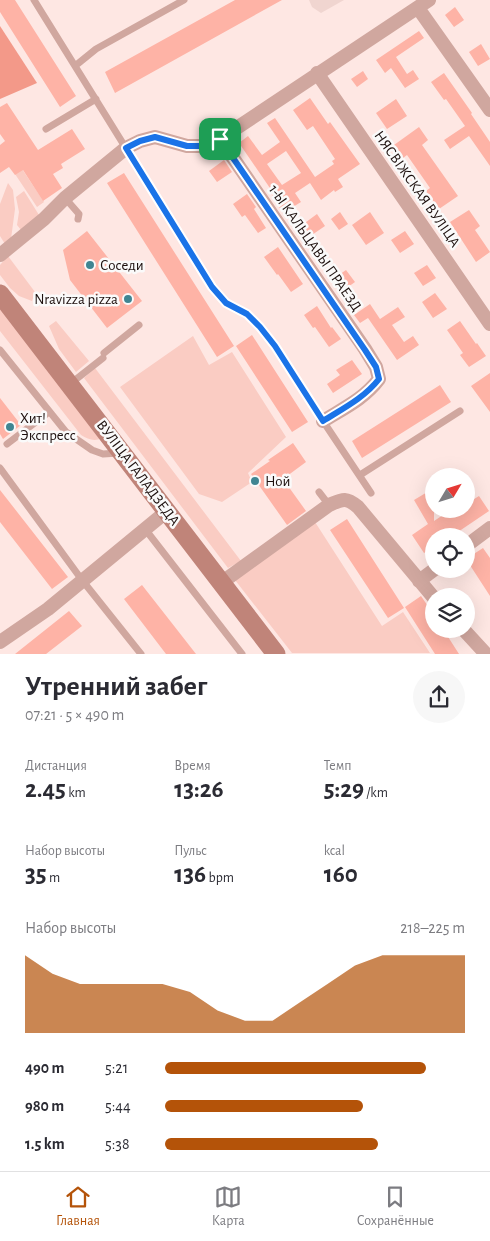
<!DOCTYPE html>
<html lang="ru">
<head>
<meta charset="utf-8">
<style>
  body { margin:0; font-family:"Alegreya Sans",sans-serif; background:#f7f7f7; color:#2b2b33; height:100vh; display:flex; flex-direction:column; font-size:19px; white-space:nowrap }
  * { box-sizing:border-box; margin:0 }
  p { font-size:16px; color:#7c7c81 }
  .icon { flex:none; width:28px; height:28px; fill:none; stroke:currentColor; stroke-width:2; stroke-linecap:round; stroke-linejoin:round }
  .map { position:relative; height:654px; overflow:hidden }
  .sheet { display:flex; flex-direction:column; background:#fff; flex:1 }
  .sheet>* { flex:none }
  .needle { width:32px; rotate:52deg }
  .tools { position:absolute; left:425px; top:468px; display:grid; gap:10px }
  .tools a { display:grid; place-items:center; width:50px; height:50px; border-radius:50%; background:#fff; box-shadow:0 5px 20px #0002; font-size:25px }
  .pin { position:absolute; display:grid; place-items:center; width:42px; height:42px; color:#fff; margin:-21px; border-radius:10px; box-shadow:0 2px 8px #0006 }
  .round { display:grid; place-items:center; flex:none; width:52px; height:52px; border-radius:26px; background:#f7f7f7 }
  .summary { display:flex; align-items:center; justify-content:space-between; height:85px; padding:0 25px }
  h1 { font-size:28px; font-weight:600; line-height:38px }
  .figures { display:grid; grid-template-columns:repeat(3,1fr); gap:8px; height:85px; padding:5px 25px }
  .figures div { display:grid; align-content:center }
  .figures b { font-size:25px; font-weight:600 }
  .figures small { font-size:14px; font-weight:400 }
  .figures p { font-size:14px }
  .chart { height:140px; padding:10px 25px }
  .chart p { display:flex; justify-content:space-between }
  .chart svg { width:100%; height:90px; margin-top:5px; fill:#b45309; opacity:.7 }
  ul { padding:0 25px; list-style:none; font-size:16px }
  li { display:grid; grid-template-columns:80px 60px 1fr; align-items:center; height:38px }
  li i { height:12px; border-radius:6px; background:#b45309 }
  .menu { display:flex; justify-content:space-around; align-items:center; height:70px; border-top:1px solid #e1e1e2; background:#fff; font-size:14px; color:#7c7c81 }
  .menu a { display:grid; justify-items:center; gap:2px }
  .menu .current { color:#b45309 }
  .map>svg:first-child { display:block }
</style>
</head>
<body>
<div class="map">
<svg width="490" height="654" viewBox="0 0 490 654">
  <rect width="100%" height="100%" fill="#fee7e3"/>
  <path fill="#f0d5d0" d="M 309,0 L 344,0 L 321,13 L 312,7 Z"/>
  <path fill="#faccc3" d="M 22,169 L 44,202 L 37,207 L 15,174 Z
    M 8,183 L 13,190 L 15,209 L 11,239 L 5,244 L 0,236 L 0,204 Z
    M 24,191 L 39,215 L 21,230 L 17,225 L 19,212 L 16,197 Z
    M 8,256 L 35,292 L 32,301 L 19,296 L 10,288 L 0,275 L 0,265 Z
    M 0,307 L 102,438 C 94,442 88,439 81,435 L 0,331 Z
    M 56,321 L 89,361 L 76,372 L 59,349 L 49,326 Z
    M 193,336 L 209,365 L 232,352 L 286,437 L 248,473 L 252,482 L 222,502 L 199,494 L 120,387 Z
    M 95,368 L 241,561 L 228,568 L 84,378 Z
    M 315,522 L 382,626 L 403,612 L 430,653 L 292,653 L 235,580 Z"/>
  <path fill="#f39989" d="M 0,26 L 37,83 L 0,99 Z"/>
  <path fill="#feb3a6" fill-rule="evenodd" d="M 0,0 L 15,0 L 76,96 L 60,107 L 0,12 Z
    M 235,0 L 282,0 L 115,93 L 105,72 Z
    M 455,7 L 464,20 L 454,27 L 445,15 Z
    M 419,31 L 424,38 L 396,57 L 407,74 L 413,70 L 419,79 L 405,88 L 391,68 L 385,73 L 376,60 Z
    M 481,44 L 490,59 L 478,66 L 469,52 Z
    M 363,71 L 368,79 L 357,87 L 351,79 Z
    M 444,73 L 472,113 L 471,114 L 490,142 L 490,166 L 469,136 L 450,149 L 444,140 L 465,126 L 446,99 L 444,100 L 431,82 Z
    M 310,98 L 328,124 L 330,122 L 360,164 L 338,179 L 343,187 L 335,192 L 334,190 L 321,200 L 310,183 L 295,193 L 301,202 L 283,213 L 272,196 L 274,194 L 239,143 L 248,136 L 262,155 L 280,142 L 267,123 L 275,118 L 315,177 L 334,164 L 332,161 L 335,159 L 313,126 L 307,130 L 293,110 ZM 286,151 L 301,173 L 282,185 L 267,164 Z
    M 396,99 L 407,116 L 387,129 L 376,113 Z
    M 7,103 L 38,150 L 72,129 L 85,149 L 61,164 L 63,168 L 53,174 L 62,188 L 43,201 L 23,170 L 15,175 L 9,167 L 0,173 L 0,145 L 5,141 L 0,134 L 0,107 Z
    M 419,127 L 428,140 L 422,145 L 458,196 L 439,209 L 426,191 L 430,188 L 407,155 L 403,158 L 394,145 Z
    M 224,160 L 232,172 L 217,182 L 209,171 Z
    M 124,173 L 234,346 L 217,357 L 107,183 Z
    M 247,194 L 256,207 L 254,209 L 266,228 L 258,233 L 245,215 L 242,217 L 233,204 Z
    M 469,210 L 480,226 L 475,230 L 490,252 L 476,262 L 450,222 Z
    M 340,212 L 348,224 L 339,230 L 331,219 Z
    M 370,212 L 384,233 L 366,245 L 352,225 Z
    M 317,214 L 325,226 L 306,239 L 298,228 Z
    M 87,231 L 142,301 L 107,328 L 70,280 L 63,250 Z
    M 405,231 L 414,244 L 400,253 L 391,240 Z
    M 278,247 L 303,284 L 291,292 L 278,274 L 277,275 L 264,257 Z
    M 427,265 L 436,278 L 423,286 L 414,273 Z
    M 346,270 L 355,282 L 341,292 L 333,279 Z
    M 435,293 L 447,309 L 433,318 L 422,302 Z
    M 370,304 L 380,319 L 398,307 L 405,317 L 392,325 L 404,342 L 413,336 L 419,345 L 397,360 L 368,318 L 360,323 L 354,315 Z
    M 317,306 L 331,328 L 332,327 L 341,339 L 329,347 L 315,327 L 313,328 L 304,315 Z
    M 460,321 L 476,344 L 477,343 L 486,356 L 469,367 L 460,355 L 463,353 L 447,330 Z
    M 252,335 L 308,422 L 292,432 L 236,346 Z
    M 352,360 L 362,374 L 333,393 L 327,384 L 340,375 L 336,370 Z
    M 490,373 L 490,412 L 471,386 Z
    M 440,385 L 451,402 L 362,458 L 352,441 Z
    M 0,398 L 21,425 L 3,439 L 0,434 Z
    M 293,443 L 306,462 L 283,479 L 306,511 L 287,525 L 251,474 L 270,461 L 268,460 Z
    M 0,490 L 68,577 L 52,589 L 0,522 Z
    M 429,491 L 434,500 L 434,521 L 452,509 L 466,509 L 466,504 L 479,496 L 489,511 L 452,536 L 434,536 L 434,547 L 424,553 L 412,535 L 428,524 L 414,500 Z
    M 347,519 L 404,608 L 388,618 L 330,530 Z
    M 483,548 L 490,558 L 490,596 L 466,559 Z
    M 142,585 L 171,622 L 196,654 L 166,654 L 124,599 Z
    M 421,596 L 434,615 L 434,629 L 443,629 L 459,654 L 435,654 L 405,607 Z
    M 69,611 L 82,626 L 46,654 L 15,654 Z"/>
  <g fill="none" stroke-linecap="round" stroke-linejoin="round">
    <path stroke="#d0a79f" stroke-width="7" d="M 34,0 L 212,287 L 226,303 L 247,314 L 260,327 L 275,346 L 323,421 L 371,493
      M 75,66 L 96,49 L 184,0
      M 46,129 L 96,99
      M 65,198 L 79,214 L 78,219
      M 0,350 L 66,432 L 92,450 L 103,454 L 119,453
      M 104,353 L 139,325
      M 70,384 L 103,358
      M 7,444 L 49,412
      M 0,468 L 82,580 L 141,654
      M 360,475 L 460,411
      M 319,492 L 329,505
      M 145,529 L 242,654"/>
    <path stroke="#d0a79f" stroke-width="14" d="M 418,8 L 490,110
      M 317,73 L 490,324
      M 220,139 L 365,349 L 376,367 L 379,379 C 364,399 344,408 323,421
      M 0,255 L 44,219 L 65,198 L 126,148 L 140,141 L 155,137 L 187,146 L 206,146 L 220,139 L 429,0
      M 466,546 L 490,528
      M 419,581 L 435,569
      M 221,583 L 329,505 C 343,499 346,497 358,507 L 434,598
      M 463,629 L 486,654
      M 0,642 L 48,609 L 167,511"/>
    <path stroke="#c08479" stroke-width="19" d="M 0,294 L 276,654"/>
  </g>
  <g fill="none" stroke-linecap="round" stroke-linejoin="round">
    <defs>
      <path id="route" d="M 155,137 L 187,146 L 206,146 L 220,139 L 365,350 L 376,367 L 379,379 C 364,398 344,408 323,421 L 275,346 L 260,327 L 247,314 L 226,303 L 212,287 L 126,148 L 140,141 Z"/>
    </defs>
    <use href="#route" stroke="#fff" stroke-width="10"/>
    <use href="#route" stroke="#1a73e8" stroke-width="6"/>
  </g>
  <g fill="#408592" stroke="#fafafa" stroke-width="2">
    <circle cx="90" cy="265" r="5"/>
    <circle cx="128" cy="299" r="5"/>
    <circle cx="10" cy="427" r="5"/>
    <circle cx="255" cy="481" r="5"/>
  </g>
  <g text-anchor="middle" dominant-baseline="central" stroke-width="5" stroke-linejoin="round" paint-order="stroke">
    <g font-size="15" fill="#1d100e" stroke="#fafafa">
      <text transform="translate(417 189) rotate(55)">НЯСВІЖСКАЯ ВУЛІЦА</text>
      <text transform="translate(315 248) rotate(55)">1-Ы КАЛЬЦАВЫ ПРАЕЗД</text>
      <text transform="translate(138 473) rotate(53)">ВУЛІЦА ГАЛАДЗЕДА</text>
    </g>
    <g font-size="15" fill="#1d100e" stroke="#fafafa" text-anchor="start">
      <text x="100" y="265">Соседи</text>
      <text x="118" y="299" text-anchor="end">Nravizza pizza</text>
      <text x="20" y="418">Хит!<tspan x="20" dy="17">Экспресс</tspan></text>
      <text x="265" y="481">Ной</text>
    </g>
  </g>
</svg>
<div class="tools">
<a><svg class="needle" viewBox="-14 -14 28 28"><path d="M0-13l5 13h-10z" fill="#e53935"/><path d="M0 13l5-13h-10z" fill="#7c7c81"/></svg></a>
<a><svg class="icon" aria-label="locate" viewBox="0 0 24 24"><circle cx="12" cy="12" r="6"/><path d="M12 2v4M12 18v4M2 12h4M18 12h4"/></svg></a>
<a><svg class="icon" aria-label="layers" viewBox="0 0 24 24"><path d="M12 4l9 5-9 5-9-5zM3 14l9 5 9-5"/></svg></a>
</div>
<div class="pin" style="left:220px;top:139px;background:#1e9e55"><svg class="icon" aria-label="arrive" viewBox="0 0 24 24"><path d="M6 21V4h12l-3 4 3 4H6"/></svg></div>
</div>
<section class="sheet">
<div class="summary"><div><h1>Утренний забег</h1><p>07:21 · 5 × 490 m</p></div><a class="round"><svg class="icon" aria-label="share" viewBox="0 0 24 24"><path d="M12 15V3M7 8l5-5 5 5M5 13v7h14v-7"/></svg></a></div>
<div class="figures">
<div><p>Дистанция</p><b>2.45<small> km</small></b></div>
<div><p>Время</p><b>13:26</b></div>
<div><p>Темп</p><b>5:29<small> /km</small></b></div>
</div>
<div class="figures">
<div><p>Набор высоты</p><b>35<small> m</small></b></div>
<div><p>Пульс</p><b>136<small> bpm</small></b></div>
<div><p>kcal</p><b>160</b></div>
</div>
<div class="chart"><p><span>Набор высоты</span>218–225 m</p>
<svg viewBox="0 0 160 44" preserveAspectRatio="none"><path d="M0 44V6L10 15L20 20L30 20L40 20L50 20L60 24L70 33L80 38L90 38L100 29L110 20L120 11L130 6L140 6L150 6L160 6V44z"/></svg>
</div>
<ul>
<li><b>490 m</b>5:21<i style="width:87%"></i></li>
<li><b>980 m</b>5:44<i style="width:66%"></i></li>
<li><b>1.5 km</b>5:38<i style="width:71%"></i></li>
</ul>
</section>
<nav class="menu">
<a class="current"><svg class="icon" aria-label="home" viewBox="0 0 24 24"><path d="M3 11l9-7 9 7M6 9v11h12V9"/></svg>Главная</a>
<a><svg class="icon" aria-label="map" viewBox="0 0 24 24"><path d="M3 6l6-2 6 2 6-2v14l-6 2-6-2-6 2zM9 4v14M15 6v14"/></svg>Карта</a>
<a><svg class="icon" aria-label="saved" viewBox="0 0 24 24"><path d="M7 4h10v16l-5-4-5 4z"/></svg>Сохранённые</a>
</nav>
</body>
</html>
